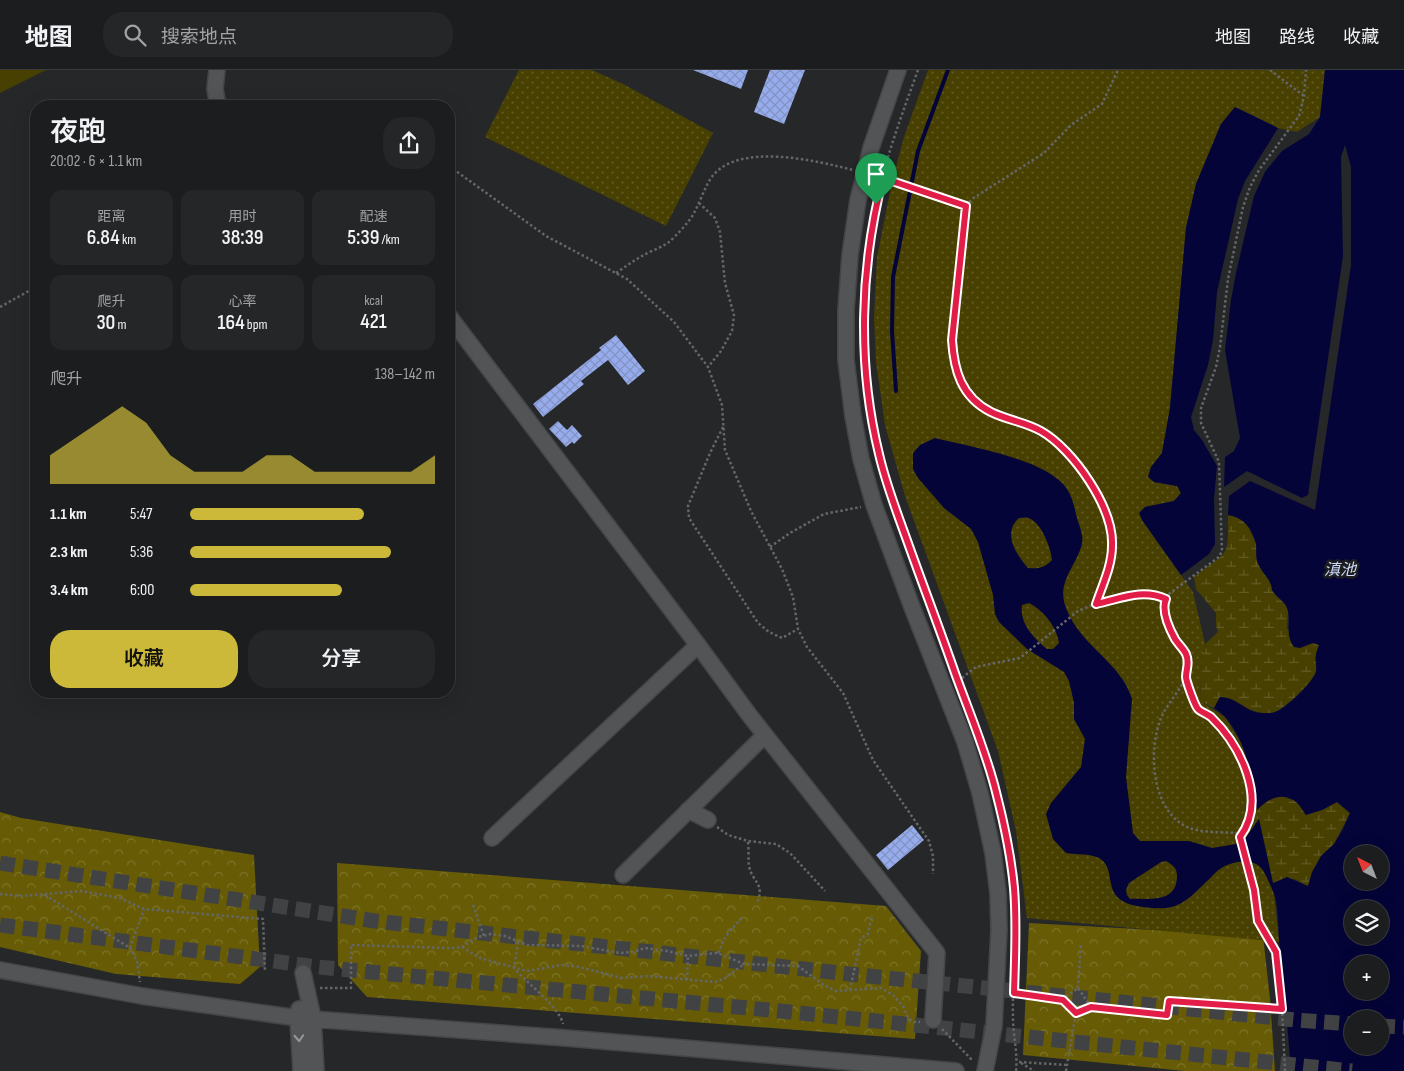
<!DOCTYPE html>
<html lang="zh">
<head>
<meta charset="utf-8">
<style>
  body { margin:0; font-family:"Sofia Sans Condensed","Noto Sans SC",sans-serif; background:#252628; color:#f1f3f6; height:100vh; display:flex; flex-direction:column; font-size:19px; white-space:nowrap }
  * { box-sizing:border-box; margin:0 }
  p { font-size:16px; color:#a0a2a4 }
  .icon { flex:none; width:28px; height:28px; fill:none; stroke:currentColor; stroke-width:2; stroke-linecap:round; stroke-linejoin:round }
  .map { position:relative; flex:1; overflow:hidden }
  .details { position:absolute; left:30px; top:30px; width:425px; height:598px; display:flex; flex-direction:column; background:#1c1d1f; border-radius:20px; box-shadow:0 5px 20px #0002,0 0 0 1px #3a3b3d }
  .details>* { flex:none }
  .needle { width:32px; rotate:318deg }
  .buttons { position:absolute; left:1344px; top:775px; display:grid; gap:10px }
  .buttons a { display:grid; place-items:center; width:45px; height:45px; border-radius:50%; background:#1c1d1f; box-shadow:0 5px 20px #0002,0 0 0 1px #3a3b3d; font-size:25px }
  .pin { position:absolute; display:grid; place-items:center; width:42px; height:42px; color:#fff; margin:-51px -21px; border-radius:50% 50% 50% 0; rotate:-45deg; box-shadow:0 0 5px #0007 }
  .pin .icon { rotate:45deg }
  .round { display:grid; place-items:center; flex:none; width:52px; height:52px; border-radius:20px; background:#252628 }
  .overview { display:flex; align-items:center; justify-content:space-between; height:85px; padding:0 20px }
  h1 { font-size:28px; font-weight:600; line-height:38px }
  .metrics { display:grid; grid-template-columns:repeat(3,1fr); gap:8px; height:85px; padding:5px 20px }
  .metrics div { display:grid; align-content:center; border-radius:12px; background:#252628; text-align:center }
  .metrics b { font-size:21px; font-weight:600 }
  .metrics small { font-size:14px; font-weight:400 }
  .metrics p { font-size:14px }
  .chart { height:140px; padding:10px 20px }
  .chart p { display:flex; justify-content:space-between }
  .chart svg { width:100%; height:90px; margin-top:5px; fill:#ccb939; opacity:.7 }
  .primary-button { display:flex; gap:10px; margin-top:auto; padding:10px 20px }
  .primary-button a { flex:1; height:58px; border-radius:20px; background:#ccb939; color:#111; font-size:20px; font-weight:600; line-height:58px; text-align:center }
  .primary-button a+a { background:#252628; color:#f1f3f6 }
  ul { padding:0 20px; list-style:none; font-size:16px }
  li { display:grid; grid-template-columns:80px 60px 1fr; align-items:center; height:38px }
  li i { height:12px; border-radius:6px; background:#ccb939 }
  header { display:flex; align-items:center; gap:30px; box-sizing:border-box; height:70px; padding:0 25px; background:#1c1d1f; border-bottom:1px solid #3a3b3d }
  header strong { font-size:24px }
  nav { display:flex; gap:28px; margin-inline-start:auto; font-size:18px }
  .search { width:350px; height:45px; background:#252628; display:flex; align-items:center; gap:12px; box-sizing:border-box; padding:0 18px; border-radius:20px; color:#a0a2a4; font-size:19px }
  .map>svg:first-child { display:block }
</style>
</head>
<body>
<header>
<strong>地图</strong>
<div class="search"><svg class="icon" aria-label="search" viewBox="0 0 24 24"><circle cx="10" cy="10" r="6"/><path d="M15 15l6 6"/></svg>搜索地点</div>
<nav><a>地图</a><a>路线</a><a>收藏</a></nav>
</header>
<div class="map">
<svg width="1404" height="1001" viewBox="0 0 1404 1001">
  <defs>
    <pattern id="forest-crowns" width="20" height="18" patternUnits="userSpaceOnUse" patternTransform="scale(1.25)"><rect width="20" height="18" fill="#675c05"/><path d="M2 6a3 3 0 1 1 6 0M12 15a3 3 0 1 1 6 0" fill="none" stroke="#7c7329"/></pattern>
    <pattern id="wetland-marsh" width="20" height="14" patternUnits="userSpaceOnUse" patternTransform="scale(1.25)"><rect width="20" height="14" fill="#484001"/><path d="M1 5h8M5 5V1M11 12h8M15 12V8" fill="none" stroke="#625b25"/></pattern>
    <pattern id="park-dots" width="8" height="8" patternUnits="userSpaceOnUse" patternTransform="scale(1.25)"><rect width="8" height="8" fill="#484001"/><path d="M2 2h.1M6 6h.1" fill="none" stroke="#625b25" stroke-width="1.8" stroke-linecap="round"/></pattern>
    <pattern id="building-cross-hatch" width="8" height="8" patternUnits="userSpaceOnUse" patternTransform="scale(1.25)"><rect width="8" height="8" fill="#97aced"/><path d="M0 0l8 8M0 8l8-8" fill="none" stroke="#8292c2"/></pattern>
  </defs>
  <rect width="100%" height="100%" fill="#262729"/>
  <path fill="#484001" d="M 0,0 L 46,0 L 0,23 Z"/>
  <path fill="url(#forest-crowns)" d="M 0,742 L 21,748 L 254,785 L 260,897 L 240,914 L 116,904 L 0,877 Z
    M 337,793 L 886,836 L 921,881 L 915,969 L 367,927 L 338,895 Z
    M 1029,853 L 1263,866 L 1270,929 L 1275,1001 L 1185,1001 L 1023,985 Z"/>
  <path fill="url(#wetland-marsh)" d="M 1228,445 L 1239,446 L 1248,456 L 1256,473 L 1257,492 L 1264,504 L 1268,508 L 1276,526 L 1285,534 L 1288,540 L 1287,559 L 1319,575 L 1315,587 L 1317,600 L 1311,611 L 1293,629 L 1278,641 L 1272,643 L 1260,643 L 1248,639 L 1232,629 L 1220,627 L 1214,638 L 1200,631 L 1202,589 L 1205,574 L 1218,562 L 1216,556 L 1216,543 L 1196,519 L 1194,507 C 1227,481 1229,490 1228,445 Z
    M 1281,726 L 1322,740 L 1337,732 L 1350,743 L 1334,774 L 1321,786 L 1308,817 L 1295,809 L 1273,814 L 1257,740 L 1264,731 Z"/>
  <path fill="url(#park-dots)" d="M 519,0 L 592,0 L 623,14 L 713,63 L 666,156 L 485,67 Z
    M 928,0 L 1325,0 L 1320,47 L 1297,62 L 1278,58 L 1235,37 L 1221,54 L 1196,114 L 1186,158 L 1170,338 L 1162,383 L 1151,397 L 1154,412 L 1177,416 L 1181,423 L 1174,431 L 1145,437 L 1142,450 L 1193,522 L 1205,574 L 1202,589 L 1200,631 L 1225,647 L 1241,673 L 1253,709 L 1257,740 L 1273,814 L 1279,872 L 1027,848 L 1016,761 L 998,681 L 905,426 L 885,355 L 876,292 L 874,248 L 877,187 L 892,112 L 904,67 Z"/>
  <path fill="#050438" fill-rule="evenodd" d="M 1325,0 L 1404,0 L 1404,1001 L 1291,1001 C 1288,961 1284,920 1280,880 C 1278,863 1279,843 1275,827 C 1273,821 1266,804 1262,799 C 1253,787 1231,791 1220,799 C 1215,802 1211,808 1206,812 C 1185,833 1176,842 1143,837 C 1096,831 1120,800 1099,788 C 1089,783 1077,785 1066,783 L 1053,769 L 1046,744 L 1051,733 L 1081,697 L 1085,669 L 1074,649 L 1074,633 L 1069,611 L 1064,602 L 1027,579 L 999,552 L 995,544 L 993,525 L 978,472 L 971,459 L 944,438 L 918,408 L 913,399 L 913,383 L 920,375 L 935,368 C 970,377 1047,389 1067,419 C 1072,427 1074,435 1076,444 C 1078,453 1084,465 1082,474 C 1076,497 1056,512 1066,538 C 1081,577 1121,592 1132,629 L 1126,707 L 1133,763 L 1140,771 L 1189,771 L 1212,778 L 1242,773 L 1259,749 L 1273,813 L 1287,807 L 1308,816 L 1312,802 L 1321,786 L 1334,774 L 1343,759 L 1350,743 L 1337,732 L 1322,740 L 1306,745 C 1303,741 1300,735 1296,732 C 1283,721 1267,729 1257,740 C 1253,708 1247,673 1226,648 C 1223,644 1218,641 1214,638 L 1220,627 C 1234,627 1243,638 1255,642 C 1261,643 1269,644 1275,642 C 1287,638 1311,614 1316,602 C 1317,597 1315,591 1316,586 C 1316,582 1318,578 1319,575 L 1313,573 L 1300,578 L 1294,577 C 1284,563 1292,551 1287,538 C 1285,531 1276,527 1272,520 C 1271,508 1262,504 1258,493 C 1255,487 1257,480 1256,474 C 1252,458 1243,447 1228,445 L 1229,426 L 1250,411 L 1315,440 L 1351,195 L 1351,97 L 1345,75 L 1341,87 L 1343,186 L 1308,425 L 1302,428 L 1247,401 L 1224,417 L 1225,387 L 1234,381 L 1240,368 L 1225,280 L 1231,230 L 1236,203 L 1254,126 L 1265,102 L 1282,81 L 1309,64 L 1320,47 ZM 1019,448 C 1022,448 1025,447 1028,448 C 1041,451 1051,478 1052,490 C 1044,498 1039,499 1028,498 C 1016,484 1002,463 1019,448 ZM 1029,533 C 1043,540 1057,557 1059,573 L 1053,579 L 1047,579 C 1034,568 1019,553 1022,535 ZM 1352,784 L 1380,784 L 1380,811 L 1352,811 ZM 1166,791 C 1173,795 1177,798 1177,806 C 1177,834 1148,828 1130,829 L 1127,825 L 1126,820 L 1129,813 L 1161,792 ZM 1352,839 L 1380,839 L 1380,866 L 1352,866 ZM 1352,894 L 1380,894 L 1380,921 L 1352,921 ZM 1352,949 L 1380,949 L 1380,976 L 1352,976 Z
    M 1235,37 L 1278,58 L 1245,111 L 1238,129 L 1217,222 L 1213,270 L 1208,295 L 1191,347 L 1194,360 L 1202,370 L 1217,396 L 1214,429 L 1215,474 L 1209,484 L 1181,505 L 1142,450 L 1139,443 L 1145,437 L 1174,431 L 1181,423 L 1177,416 L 1154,412 L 1148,407 L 1151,397 L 1162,383 L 1170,338 L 1186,158 L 1196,114 L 1221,54 Z"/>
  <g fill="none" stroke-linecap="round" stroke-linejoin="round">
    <path stroke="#050438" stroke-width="4" d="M 896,321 L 892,261 L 893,207 L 918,81 L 948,0"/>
  </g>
  <path fill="url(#building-cross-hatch)" d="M 693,0 L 748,0 L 741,19 Z
    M 770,0 L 805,0 L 784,54 L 754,42 Z
    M 616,265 L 645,301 L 628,315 L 608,290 L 581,311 L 584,314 L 543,347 L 533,334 L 601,280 L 599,278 Z
    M 558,351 L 567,360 L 572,355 L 582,366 L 574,374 L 572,372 L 566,377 L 549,359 Z
    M 912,755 L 924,770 L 888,800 L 876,785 Z"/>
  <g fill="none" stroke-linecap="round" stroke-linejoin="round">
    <path stroke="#414244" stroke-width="15" stroke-dasharray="15 8" stroke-linecap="butt" d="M 0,793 L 375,851 L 849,904 L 1296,950 L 1352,954
      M 0,855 L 318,897 L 790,942 L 1352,1001
      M 1380,956 L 1404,957"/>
    <defs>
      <path id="minor" d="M 217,0 L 215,19 L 218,36
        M 898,0 L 871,78 L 858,130 L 850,185 L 846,240 L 846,290 L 853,346 L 861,389 L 874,435 L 912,537 L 965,672 L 980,723 L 993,783 L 998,823 L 999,860 L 994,956 L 985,1001
        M 449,246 L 698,575 L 750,646 L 937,883 L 933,950
        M 688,740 L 708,750
        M 492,768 L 698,575
        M 623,805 L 765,665
        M 0,900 L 142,926 L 298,948 L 566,968 L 956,1001
        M 303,903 L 313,948 L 316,1001
        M 299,939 L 298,948 L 301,1001"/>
    </defs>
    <use href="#minor" stroke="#444547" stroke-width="18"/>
    <path stroke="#656668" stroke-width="2.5" stroke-dasharray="2.5 2.5" stroke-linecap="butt" d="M 918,0 C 902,44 886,87 876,133 C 859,214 859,304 879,384 C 888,422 903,459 916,495 C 934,545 952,595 970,644
      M 1270,0 L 1304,26
      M 449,96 L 546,166 L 627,209 L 674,252 L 708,297 L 722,335 L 725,380 L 751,441 L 782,499 L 793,527 L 798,559 L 807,577 L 843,623 L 873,690 L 929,771 L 933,786 L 933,804
      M 883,108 L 966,136
      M 699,133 L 715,148 L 720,162 L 725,213 L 734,245 L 732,261 L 721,281 L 708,297
      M 616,203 C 625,197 633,191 642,186 C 650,181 661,178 669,172 C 676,166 690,151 694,143 C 700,132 704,119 711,108 C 737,71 817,91 853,100
      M 0,237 L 36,217
      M 723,357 L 710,383 L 688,436 L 689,448 L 758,553 L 769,562 L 782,568 L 798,559
      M 770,477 L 790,463 L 824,444 L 861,437
      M 1096,534 C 1102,516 1112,496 1112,476 C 1114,438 1073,379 1040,361 C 1025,352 1007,350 991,342 C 961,328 954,300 952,270 L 966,136 L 972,129 L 1044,83 L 1071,55 L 1102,34 L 1118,0
      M 1185,607 C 1188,615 1193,634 1199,639 C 1203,643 1208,644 1212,648 C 1239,678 1268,729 1240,767
      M 958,611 L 976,597 L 1020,588 L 1078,541 L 1090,536 L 1144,523 L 1157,525 L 1166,529
      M 984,682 C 997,726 1009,772 1014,817 C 1018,861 1012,904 1013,948 C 1013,966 1018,983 1016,1001
      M 717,757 L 728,765 L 748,771 L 776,774 L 790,783 L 825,821
      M 748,772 C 749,780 748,789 749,796 C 753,814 765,812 757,834
      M 0,824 L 22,826 L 81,821 L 120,828 L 144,839 L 263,849 L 265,902
      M 45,825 L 130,878 L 137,891 L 140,912
      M 473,835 L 484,866
      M 518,872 L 514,898 C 526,912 560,938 563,954
      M 462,877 L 480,888 L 527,901 L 562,895 L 579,897 L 622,908 L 649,906 L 715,912 L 725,908 L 744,894
      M 130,878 L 144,839
      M 718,883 L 726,866 L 743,846
      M 687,910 L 688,886
      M 320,918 L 351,918 L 351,875 L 451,878 L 462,877 L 478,867 L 491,864 L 505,866 L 527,875 L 581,876 L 620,883 L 633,882 L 645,878 L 667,881 L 688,886 L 718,883 L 744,894 L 798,896 L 824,915 L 836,921 L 881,918 L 893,925 L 903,936 L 908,948 L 914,952 L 920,952
      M 1078,918 L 1081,873
      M 850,920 L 861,868 L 868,864 L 872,845
      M 1012,923 L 1063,929
      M 1091,937 L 1078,918 L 1063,929 L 1076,943 L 1091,937 L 1167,945 L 1169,931 L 1282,939
      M 942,959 L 973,991
      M 1019,992 L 1067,995
      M 1021,993 L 1034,1001
      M 1066,1001 L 1076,943
      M 1285,1001 L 1282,939 L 1276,882 L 1258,851 L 1253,819 L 1240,767 L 1236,763 C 1221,762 1201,763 1187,757 C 1151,740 1148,680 1161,648 C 1169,629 1187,616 1188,595 C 1188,583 1180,577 1175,568 C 1166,553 1159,538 1170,523 L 1219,487 L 1222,481 L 1219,392 L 1201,353 L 1201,338 L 1216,297 L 1220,277 L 1228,209 L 1243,137 L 1250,117 L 1259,100 L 1299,46 L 1304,26 L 1306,0"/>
    <use href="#minor" stroke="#535456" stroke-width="15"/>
  </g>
  <defs><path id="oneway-chevron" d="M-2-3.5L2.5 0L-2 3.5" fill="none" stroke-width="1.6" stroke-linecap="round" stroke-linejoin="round" transform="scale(1.25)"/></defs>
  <use stroke="#969899" href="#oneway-chevron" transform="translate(299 968) rotate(87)"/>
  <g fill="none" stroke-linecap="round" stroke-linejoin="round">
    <defs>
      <path id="route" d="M 883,108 L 966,136 L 952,270 C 954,300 961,327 991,342 C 1007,350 1025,352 1041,361 C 1073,379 1114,438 1112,476 C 1112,496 1102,516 1096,534 C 1120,529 1142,518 1166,529 C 1161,541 1169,558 1175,569 C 1178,574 1183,578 1186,584 C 1190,593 1186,599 1186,607 C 1186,611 1195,636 1198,639 C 1201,642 1207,644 1211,647 C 1240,675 1268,729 1240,767 L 1254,820 L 1258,851 L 1276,882 L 1282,939 L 1169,931 L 1167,945 L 1091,937 L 1076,943 L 1063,930 L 1014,923 C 1015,888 1017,853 1014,818 C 1011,786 1004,753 996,722 C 986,681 969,642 955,603 C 940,560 924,518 909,476 C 898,445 886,415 879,384 C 857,294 860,197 883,108 Z"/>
    </defs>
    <use href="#route" stroke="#fff" stroke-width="10"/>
    <use href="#route" stroke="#e11d48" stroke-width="6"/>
  </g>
  <g text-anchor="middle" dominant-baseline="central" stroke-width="5" stroke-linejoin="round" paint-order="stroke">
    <g font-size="16" font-style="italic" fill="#ccd9fc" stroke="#1d1e20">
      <text x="1340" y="500">滇池</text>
    </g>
  </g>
</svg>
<div class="buttons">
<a><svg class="needle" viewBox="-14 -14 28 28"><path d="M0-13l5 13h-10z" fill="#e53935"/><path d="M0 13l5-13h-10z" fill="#a0a2a4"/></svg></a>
<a><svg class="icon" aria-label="layers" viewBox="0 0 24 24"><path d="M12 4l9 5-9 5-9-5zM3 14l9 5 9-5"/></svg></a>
<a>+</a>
<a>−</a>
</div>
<div class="pin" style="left:876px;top:134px;background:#1e9e55"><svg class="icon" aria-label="arrive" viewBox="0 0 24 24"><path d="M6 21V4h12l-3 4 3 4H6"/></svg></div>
<section class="details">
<div class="overview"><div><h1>夜跑</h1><p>20:02 · 6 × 1.1 km</p></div><a class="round"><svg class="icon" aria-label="share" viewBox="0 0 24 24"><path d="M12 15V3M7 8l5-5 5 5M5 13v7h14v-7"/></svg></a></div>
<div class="metrics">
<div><p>距离</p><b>6.84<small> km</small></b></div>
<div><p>用时</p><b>38:39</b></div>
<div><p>配速</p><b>5:39<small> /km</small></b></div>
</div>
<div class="metrics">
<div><p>爬升</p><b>30<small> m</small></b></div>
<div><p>心率</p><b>164<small> bpm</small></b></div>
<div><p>kcal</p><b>421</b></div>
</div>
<div class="chart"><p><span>爬升</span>138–142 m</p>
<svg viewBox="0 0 160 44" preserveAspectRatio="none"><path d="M0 44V30L10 22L20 14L30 6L40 14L50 30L60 38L70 38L80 38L90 30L100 30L110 38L120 38L130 38L140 38L150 38L160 30V44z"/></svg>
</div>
<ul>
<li><b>1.1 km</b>5:47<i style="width:71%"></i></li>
<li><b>2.3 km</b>5:36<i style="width:82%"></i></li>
<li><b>3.4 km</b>6:00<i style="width:62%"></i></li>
</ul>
<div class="primary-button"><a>收藏</a><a>分享</a></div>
</section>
</div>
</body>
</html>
